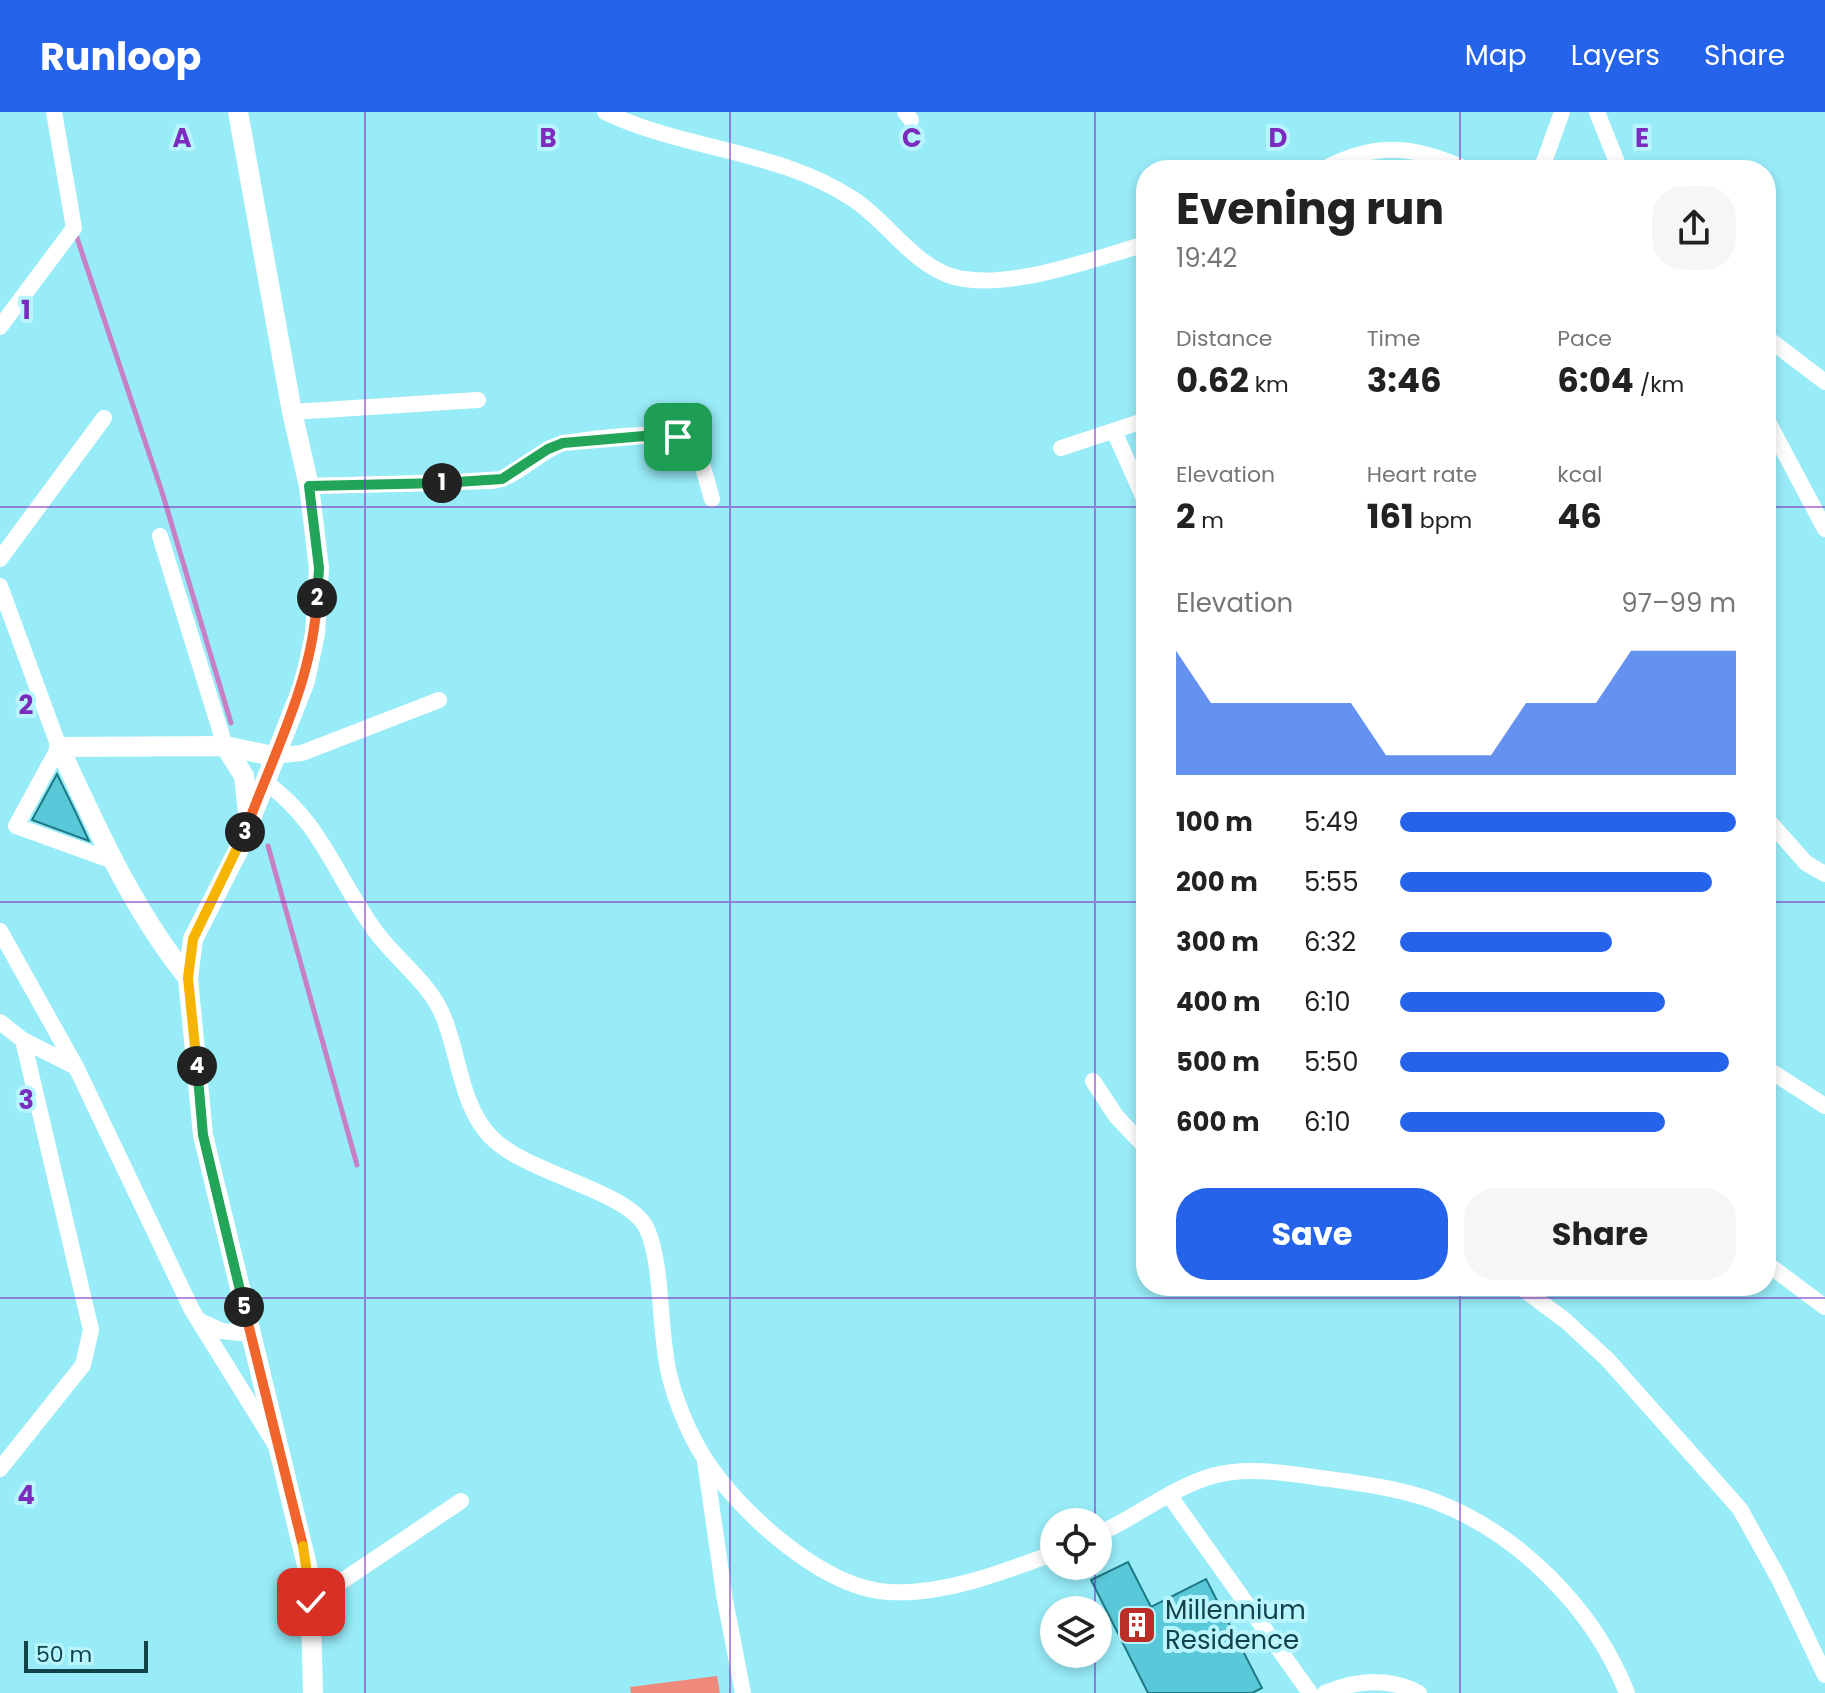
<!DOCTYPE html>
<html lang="en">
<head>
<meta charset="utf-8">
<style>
  body { margin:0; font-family:Poppins,sans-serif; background:#f6f6f6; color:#222; height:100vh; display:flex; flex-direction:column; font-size:30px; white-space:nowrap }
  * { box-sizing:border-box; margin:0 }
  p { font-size:26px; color:#767676 }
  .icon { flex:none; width:44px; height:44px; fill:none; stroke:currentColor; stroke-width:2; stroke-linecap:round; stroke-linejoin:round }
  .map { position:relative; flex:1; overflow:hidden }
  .sheet { position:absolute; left:1136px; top:48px; width:640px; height:1136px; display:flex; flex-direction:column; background:#fff; border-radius:32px; box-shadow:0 4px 12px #0003 }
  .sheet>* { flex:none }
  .fabs { position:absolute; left:1040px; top:1396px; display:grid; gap:16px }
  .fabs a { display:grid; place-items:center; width:72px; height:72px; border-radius:50%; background:#fff; box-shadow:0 4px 12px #0003; font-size:40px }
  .scale { position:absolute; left:24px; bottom:20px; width:124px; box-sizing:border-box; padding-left:8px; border:4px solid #124349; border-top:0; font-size:22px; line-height:28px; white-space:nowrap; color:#124349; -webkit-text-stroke:6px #b9f5ff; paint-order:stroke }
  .pin { position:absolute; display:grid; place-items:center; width:68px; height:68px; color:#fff; margin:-34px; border-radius:16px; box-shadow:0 4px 12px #0006 }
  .km { position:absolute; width:40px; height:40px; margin:-20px; border-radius:50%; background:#222; color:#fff; font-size:22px; line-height:40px; text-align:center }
  .round { display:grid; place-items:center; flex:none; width:84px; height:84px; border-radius:32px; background:#f6f6f6 }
  .overview { display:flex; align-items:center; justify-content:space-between; height:136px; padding:0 40px }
  h1 { font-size:44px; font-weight:700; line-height:60px }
  .stats { display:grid; grid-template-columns:repeat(3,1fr); gap:12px; height:136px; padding:8px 40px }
  .stats div { display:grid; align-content:center }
  .stats b { font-size:34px; font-weight:700 }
  .stats small { font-size:22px; font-weight:400 }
  .stats p { font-size:22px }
  .chart { height:224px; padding:16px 40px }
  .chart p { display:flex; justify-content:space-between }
  .chart svg { width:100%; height:144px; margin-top:8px; fill:#2563eb; opacity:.7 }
  .button { display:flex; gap:16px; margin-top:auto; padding:16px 40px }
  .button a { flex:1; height:92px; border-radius:32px; background:#2563eb; color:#fff; font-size:32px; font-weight:700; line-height:92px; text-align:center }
  .button a+a { background:#f6f6f6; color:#222 }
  ul { padding:0 40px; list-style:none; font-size:26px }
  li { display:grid; grid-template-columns:128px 96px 1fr; align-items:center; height:60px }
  li i { height:20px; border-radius:10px; background:#2563eb }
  header { display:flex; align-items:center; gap:48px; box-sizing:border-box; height:112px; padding:0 40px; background:#2563eb; color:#fff }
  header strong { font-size:38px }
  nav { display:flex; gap:44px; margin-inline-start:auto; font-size:28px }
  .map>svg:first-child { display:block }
</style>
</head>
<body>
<header>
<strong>Runloop</strong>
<nav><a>Map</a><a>Layers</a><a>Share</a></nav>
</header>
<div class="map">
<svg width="1825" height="1581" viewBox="0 0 1825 1581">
  <rect width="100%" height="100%" fill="#98ecf8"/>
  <path fill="#ef897c" d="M 717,1564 L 720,1581 L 631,1581 L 630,1575 Z"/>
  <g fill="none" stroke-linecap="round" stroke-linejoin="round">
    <path stroke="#c77fc5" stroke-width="5" d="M 75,120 L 162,380 L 231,611
      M 268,734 L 357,1053"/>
  </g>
  <path fill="#59c9d9" stroke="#1e7985" stroke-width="2" d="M 57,662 L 76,701 L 89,729 L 32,708 Z
    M 1128,1450 L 1151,1495 L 1206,1467 L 1262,1576 L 1252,1581 L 1148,1581 L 1091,1468 Z"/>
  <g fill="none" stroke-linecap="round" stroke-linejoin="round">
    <path stroke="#fff" stroke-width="16" d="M 605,0 C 684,38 779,38 853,87 C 887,109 914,154 954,165 C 1009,179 1092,147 1146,132
      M 905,0 L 911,8
      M 1597,0 L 1620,58
      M 1322,58 C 1375,29 1414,33 1468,58
      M 1541,58 L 1562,0
      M 0,215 L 74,116 L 54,0
      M 1766,225 L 1825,270
      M 292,300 L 478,288
      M 1766,306 L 1825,417
      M 1114,319 L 1146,391
      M 1061,336 L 1146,308
      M 309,374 L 493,369 C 519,364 538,340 563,331 C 589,328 676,313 692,334 C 703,348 707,371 712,387
      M 160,424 L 225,634
      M 0,447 L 104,306
      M 0,474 L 59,635 L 16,714 L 113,749
      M 273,644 L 302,641 L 439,588
      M 264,669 C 322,710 336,766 376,820 C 398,850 432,872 445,909 C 459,945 462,996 491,1025 C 526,1062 629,1078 647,1117 C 664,1156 658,1221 670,1266 C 677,1293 690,1324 705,1347 C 740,1401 824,1477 889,1480 C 944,1483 1004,1460 1054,1441
      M 1766,706 L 1806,751 L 1825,762
      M 0,819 L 76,955 L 192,1198 L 275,1332
      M 0,910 L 23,928 L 74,954
      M 1766,956 L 1825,994
      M 1093,969 L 1116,1004 L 1146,1036
      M 1766,1151 L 1825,1195
      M 1519,1174 L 1566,1209 L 1608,1248 L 1740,1397 L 1779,1467 L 1825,1563
      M 200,1209 L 222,1219 L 250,1222
      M 705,1349 L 725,1488 L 743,1581
      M 0,1357 L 83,1253 L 91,1218 L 23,928
      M 1169,1383 L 1310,1581
      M 1098,1422 C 1137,1405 1171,1376 1212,1364 C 1246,1354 1286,1361 1321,1366 C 1358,1371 1398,1376 1434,1389 C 1519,1421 1594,1497 1627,1581
      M 311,1490 L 461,1389
      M 1325,1581 C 1356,1568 1388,1565 1419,1581"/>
    <path stroke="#fff" stroke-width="20" d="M 238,0 L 292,300 L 309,374 L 319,456 L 315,522 L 305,569 L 239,737 L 193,827 L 188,866 L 203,1023 L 310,1466 L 313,1581
      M 225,634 L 244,664 L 248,701
      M 188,866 C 132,797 97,716 59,635 L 225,634 L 273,644"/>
  </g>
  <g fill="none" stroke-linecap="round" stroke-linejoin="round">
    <defs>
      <path id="split-1" d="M 442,371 L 502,367 L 548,337 L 563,331 L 644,324 L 678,325"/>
      <path id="split-2" d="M 317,486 L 319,456 L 309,374 L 442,371"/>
      <path id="split-3" d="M 245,720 C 273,642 313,570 317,486"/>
      <path id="split-4" d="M 197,954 L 188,866 L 193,827 L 245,720"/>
      <path id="split-5" d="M 197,954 L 203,1023 L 244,1195"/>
      <path id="split-6" d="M 244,1195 L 303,1434"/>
      <path id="split-7" d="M 303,1434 L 311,1490"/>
    </defs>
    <use href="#split-1" stroke="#fff" stroke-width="16"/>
    <use href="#split-2" stroke="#fff" stroke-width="16"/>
    <use href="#split-3" stroke="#fff" stroke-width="16"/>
    <use href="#split-4" stroke="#fff" stroke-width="16"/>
    <use href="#split-5" stroke="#fff" stroke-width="16"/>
    <use href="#split-6" stroke="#fff" stroke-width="16"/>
    <use href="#split-7" stroke="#fff" stroke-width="16"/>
    <use href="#split-1" stroke="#22a559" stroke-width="10"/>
    <use href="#split-2" stroke="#22a559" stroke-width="10"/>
    <use href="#split-3" stroke="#f0652b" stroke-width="10"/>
    <use href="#split-4" stroke="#f5b400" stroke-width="10"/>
    <use href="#split-5" stroke="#22a559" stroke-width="10"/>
    <use href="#split-6" stroke="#f0652b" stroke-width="10"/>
    <use href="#split-7" stroke="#f5b400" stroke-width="10"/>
  </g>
  <path fill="none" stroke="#7b2cbf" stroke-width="2" stroke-opacity="0.55" d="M 365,0 L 365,1581M 730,0 L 730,1581M 1095,0 L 1095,1410M 1460,0 L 1460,58M 0,395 L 1146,395M 1766,395 L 1825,395M 0,790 L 1146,790M 1766,790 L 1825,790M 1460,1174 L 1460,1581M 0,1186 L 1825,1186M 1095,1454 L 1095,1498M 1095,1542 L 1095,1581"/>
  <defs>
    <symbol id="building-square" viewBox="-11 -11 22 22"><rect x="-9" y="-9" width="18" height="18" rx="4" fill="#bb2d27" stroke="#b9f5ff"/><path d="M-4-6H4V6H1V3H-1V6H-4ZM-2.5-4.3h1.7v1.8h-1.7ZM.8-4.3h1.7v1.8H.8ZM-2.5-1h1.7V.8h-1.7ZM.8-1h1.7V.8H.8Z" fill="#fff"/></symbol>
  </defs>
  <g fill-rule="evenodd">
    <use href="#building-square" x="1115" y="1491" width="44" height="44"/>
  </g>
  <g text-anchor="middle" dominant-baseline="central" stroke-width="8" stroke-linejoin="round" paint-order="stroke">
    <g font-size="26" fill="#124349" stroke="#b9f5ff" text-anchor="start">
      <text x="1165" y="1498">Millennium<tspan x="1165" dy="30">Residence</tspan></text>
    </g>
  </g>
  <g font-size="26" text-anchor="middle" font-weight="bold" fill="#7b2cbf" stroke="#b9f5ff" stroke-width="8" stroke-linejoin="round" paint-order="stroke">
    <text x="182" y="35">A</text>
    <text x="548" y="35">B</text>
    <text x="912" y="35">C</text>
    <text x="1278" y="35">D</text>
    <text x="1642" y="35">E</text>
    <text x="26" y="207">1</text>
    <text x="26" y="602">2</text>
    <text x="26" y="997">3</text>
    <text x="26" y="1392">4</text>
  </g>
</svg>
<div class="fabs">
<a><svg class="icon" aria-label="locate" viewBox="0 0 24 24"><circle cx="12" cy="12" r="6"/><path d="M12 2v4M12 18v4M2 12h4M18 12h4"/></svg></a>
<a><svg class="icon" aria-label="layers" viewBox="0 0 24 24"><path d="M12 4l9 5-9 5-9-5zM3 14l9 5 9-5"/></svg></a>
</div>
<div class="scale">50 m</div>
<div class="pin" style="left:678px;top:325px;background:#1e9e55"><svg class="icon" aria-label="arrive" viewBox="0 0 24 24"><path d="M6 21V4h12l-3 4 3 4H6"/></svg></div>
<div class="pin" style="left:311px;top:1490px;background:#d93025"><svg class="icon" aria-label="check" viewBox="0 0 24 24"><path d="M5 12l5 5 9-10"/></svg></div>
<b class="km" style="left:442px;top:371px">1</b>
<b class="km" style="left:317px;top:486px">2</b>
<b class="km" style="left:245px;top:720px">3</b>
<b class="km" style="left:197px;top:954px">4</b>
<b class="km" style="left:244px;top:1195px">5</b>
<section class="sheet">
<div class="overview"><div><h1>Evening run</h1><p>19:42</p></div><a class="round"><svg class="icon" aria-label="share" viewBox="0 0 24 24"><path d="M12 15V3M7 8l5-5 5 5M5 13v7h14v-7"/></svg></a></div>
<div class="stats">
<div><p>Distance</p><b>0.62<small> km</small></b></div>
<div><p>Time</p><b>3:46</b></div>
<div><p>Pace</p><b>6:04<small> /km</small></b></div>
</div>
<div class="stats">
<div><p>Elevation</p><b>2<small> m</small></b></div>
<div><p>Heart rate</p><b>161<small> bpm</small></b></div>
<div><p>kcal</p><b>46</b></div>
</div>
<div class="chart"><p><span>Elevation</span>97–99 m</p>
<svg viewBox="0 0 160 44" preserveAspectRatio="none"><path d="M0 44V6L10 22L20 22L30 22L40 22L50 22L60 38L70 38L80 38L90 38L100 22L110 22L120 22L130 6L140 6L150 6L160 6V44z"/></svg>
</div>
<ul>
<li><b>100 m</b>5:49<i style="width:100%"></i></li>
<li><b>200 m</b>5:55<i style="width:93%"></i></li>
<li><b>300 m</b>6:32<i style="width:63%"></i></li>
<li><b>400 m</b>6:10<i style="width:79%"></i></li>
<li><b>500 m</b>5:50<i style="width:98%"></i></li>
<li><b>600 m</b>6:10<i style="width:79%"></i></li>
</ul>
<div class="button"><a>Save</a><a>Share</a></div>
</section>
</div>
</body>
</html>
